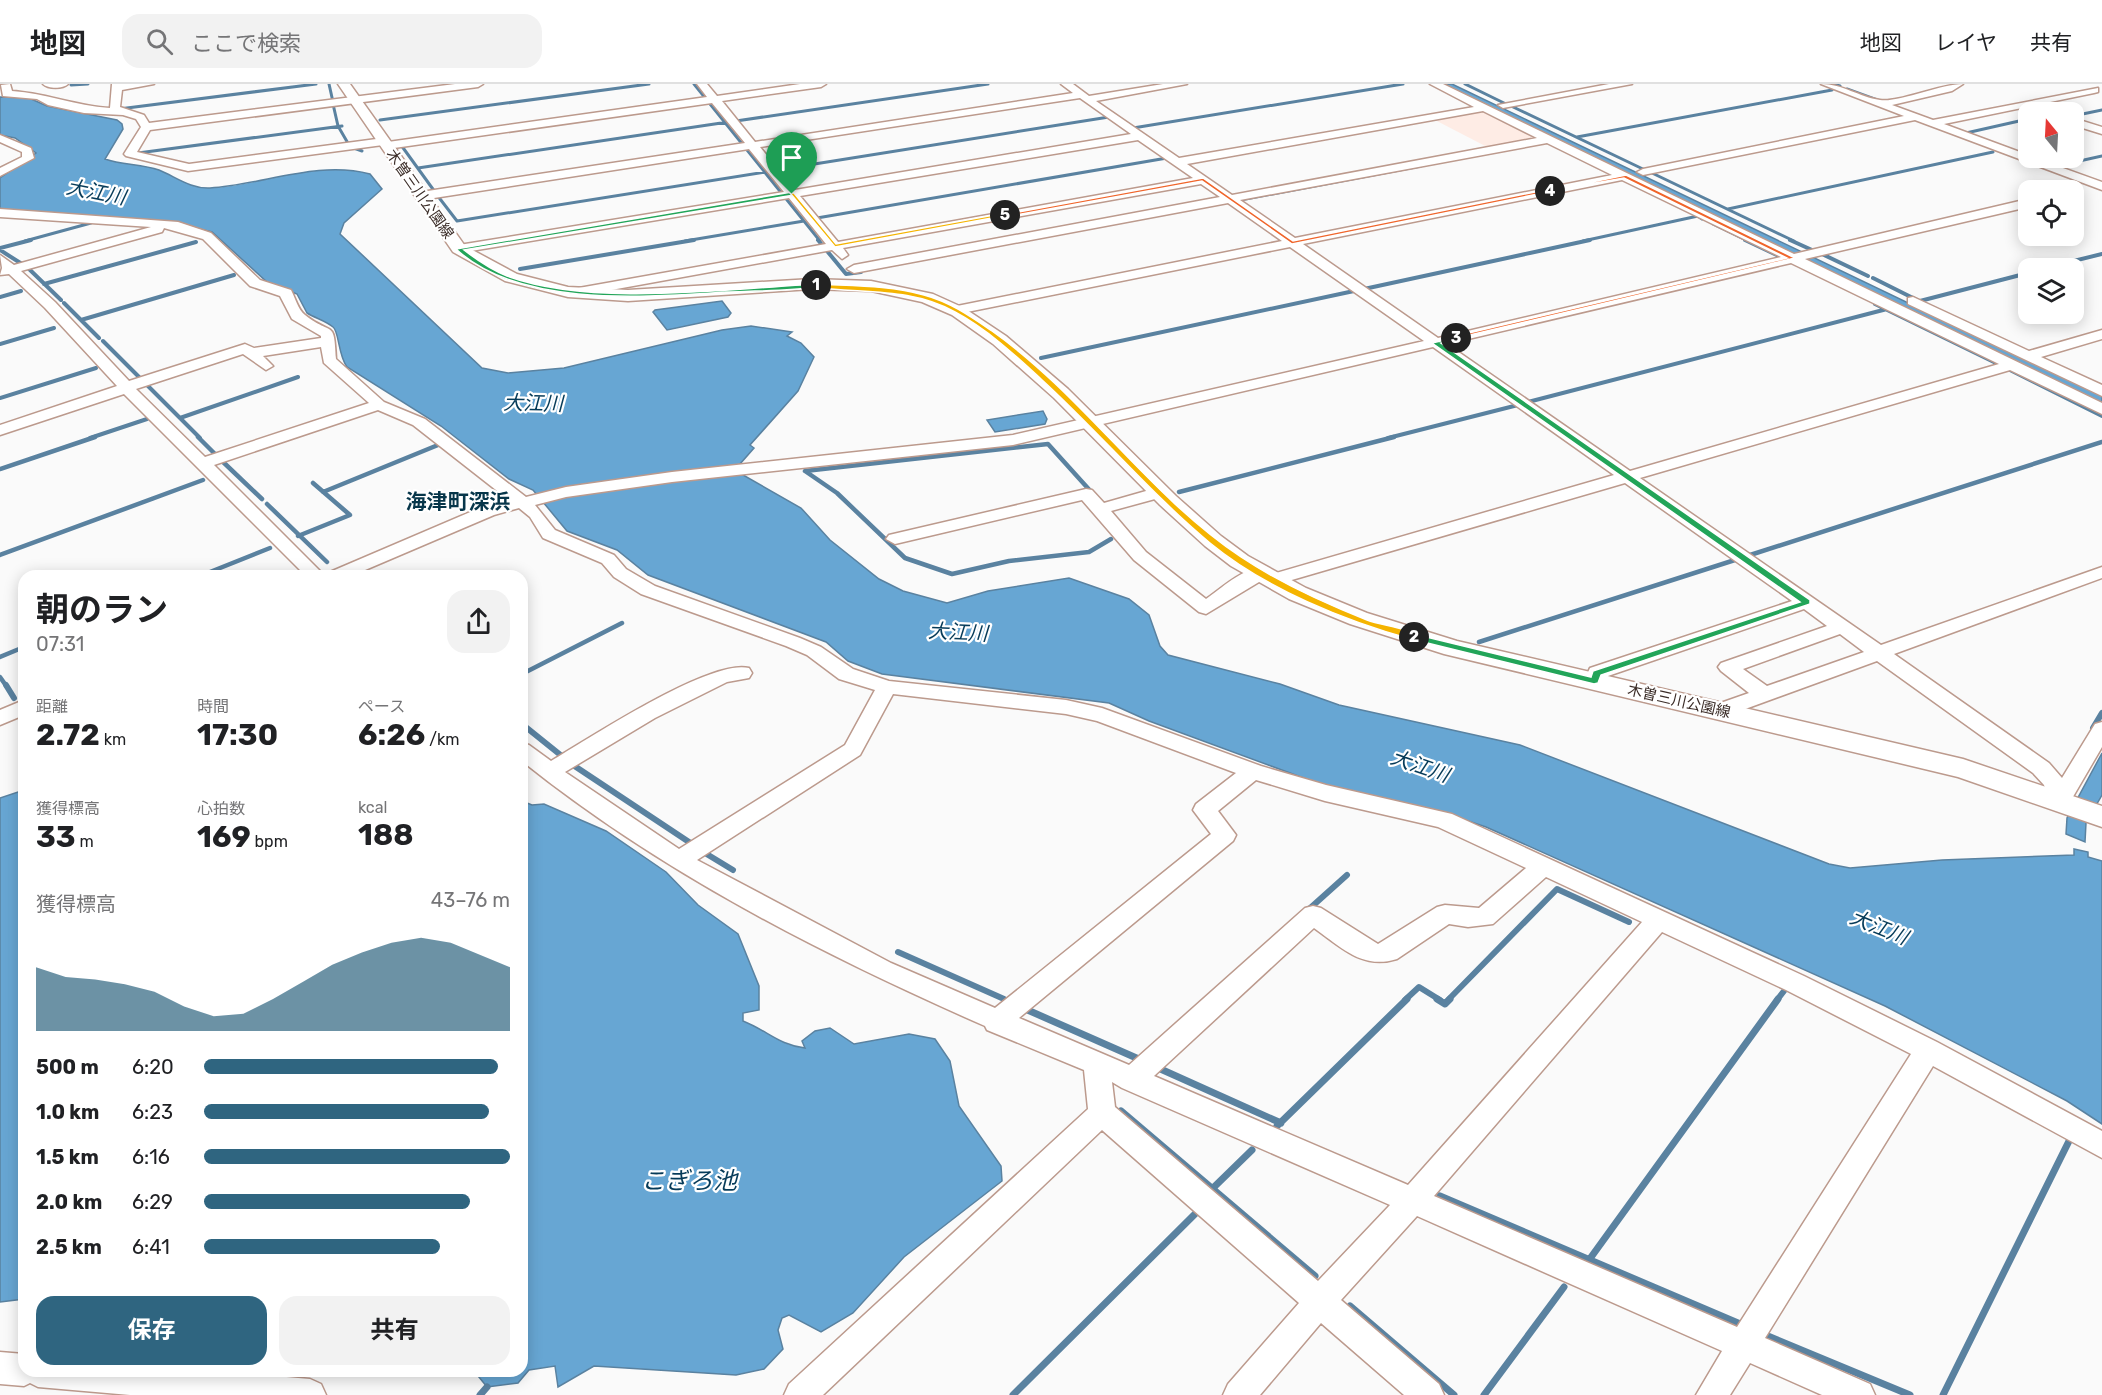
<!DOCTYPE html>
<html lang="ja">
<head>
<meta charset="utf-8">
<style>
  body { margin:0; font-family:Rubik,"Noto Sans JP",sans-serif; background:#f2f2f2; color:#202124; height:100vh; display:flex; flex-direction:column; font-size:22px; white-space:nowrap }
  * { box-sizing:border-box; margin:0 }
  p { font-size:20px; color:#757577 }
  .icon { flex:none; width:33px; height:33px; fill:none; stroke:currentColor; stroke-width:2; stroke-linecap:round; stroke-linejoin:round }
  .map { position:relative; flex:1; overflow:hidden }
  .drawer { position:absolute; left:18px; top:486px; width:510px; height:807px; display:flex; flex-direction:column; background:#fff; border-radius:18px; box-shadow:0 3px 15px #0003 }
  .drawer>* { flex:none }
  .needle { width:39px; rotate:342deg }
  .fabs { position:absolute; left:2018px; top:18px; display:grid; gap:12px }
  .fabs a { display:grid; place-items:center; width:66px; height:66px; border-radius:12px; background:#fff; box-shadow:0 3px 15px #0003; font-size:30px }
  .pin { position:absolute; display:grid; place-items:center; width:51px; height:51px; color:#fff; margin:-62px -26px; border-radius:50% 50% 50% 0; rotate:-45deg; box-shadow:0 0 6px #0007 }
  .pin .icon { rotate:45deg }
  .km { position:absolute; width:30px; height:30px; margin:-15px; border-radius:50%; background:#222; color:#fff; font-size:16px; line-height:30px; text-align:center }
  .round { display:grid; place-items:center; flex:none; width:63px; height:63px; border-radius:18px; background:#f2f2f2 }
  .summary { display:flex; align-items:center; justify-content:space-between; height:102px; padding:0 18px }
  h1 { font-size:33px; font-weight:700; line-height:45px }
  .figures { display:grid; grid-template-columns:repeat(3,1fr); gap:9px; height:102px; padding:6px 18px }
  .figures div { display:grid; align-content:center }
  .figures b { font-size:30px; font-weight:700 }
  .figures small { font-size:16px; font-weight:400 }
  .figures p { font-size:16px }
  .chart { height:168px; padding:12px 18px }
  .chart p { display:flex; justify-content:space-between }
  .chart svg { width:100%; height:108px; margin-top:6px; fill:#2f6580; opacity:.7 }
  .primary-button { display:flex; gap:12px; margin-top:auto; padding:12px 18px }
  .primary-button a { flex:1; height:69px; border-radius:18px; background:#2f6580; color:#fff; font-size:24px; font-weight:700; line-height:69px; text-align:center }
  .primary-button a+a { background:#f2f2f2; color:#202124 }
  ul { padding:0 18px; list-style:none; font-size:20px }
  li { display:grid; grid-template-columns:96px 72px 1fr; align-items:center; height:45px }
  li i { height:15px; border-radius:8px; background:#2f6580 }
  header { display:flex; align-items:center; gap:36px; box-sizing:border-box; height:84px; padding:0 30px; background:#fff; border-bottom:2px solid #e0e0e0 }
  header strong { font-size:28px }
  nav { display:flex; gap:33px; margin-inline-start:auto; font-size:21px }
  .search { width:420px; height:54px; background:#f2f2f2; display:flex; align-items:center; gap:15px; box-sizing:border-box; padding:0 21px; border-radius:18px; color:#757577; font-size:22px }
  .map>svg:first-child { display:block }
</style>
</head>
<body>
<header>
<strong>地図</strong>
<div class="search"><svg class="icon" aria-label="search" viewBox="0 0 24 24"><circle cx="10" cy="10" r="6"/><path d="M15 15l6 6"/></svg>ここで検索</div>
<nav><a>地図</a><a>レイヤ</a><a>共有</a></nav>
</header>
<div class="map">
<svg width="2102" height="1311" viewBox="0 0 2102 1311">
  <rect width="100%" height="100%" fill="#fafafa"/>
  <path fill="#feece5" d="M 1481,27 L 1540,56 L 1491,65 L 1433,35 Z"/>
  <path fill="#67a6d3" stroke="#5a82a0" stroke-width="1.5" d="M 1442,0 L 1452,0 L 2102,312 L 2102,320 Z
    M 0,13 L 29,14 L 47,22 L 117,36 L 122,40 L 123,45 L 105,75 C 122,81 141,80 159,86 C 176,93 191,105 210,104 C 263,101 317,76 370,90 L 382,105 L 344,139 L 340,150 L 482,284 L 508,289 L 564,284 L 722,246 L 751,242 L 792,248 L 787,252 L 801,259 L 814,273 L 798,307 L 750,361 L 754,364 L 740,380 L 743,391 L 801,424 L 830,456 L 879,495 L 903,507 L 947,519 L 988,507 L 1069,494 L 1129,515 L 1149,531 L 1160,562 L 1168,571 L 1280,600 L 1339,621 L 1520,661 L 1829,780 L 1850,784 L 1942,776 L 2074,771 L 2074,765 L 2088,768 L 2088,773 L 2102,777 L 2102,1040 L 2067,1017 L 1885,922 L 1486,743 L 1447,730 L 1317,699 L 1149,637 L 1109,619 L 882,590 L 848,577 L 826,558 L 648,491 L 617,466 L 567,447 L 533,406 L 509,395 L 441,342 L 347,283 C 338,271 339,247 333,243 C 326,237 315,234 307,229 L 297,210 L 267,198 L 212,148 L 170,138 L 0,125 L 0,94 L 36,69 L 15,54 L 0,51 Z
    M 722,217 L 731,229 L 728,233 L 667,246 L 653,228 L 655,226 Z
    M 1043,327 L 1047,335 L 1045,340 L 995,348 L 987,336 Z
    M 2102,669 L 2102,711 L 2086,739 L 2085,758 L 2066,750 L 2067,734 Z
    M 24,706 L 24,1215 L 0,1218 L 0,714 Z
    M 522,717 L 532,721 L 544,720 L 606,747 L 666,788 L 698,821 L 738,850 L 759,902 L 759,926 L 743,929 L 743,937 C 768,947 779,961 805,964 L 802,957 L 815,947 L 830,944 L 854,960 L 909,950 L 935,955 L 950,977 L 959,1022 L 1001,1082 L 1002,1097 L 904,1173 L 853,1229 L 821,1248 L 789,1231 L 782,1234 L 778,1246 L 783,1265 L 764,1285 L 736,1291 L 594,1282 L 558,1303 L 555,1282 L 529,1286 L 518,1299 L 487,1303 L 474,1287 L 522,1287 Z"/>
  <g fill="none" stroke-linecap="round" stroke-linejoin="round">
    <path stroke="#5a82a0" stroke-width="3" d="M 329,0 L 333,18
      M 694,0 L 820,157
      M 1465,0 L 1506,20
      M 1834,0 L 1840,2
      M 71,1 L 88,0
      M 1847,5 L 1880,17
      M 333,20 L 338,42 L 349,61
      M 1511,22 L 1645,86
      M 119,25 L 316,0
      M 2073,32 L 2102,26
      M 380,36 L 649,0
      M 736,37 L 988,0
      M 1133,44 L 1403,0
      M 1966,49 L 2028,35
      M 1577,53 L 1832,6
      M 401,61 L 435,108
      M 351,63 L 362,67
      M 138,69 L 342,42
      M 2057,82 L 2102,72
      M 418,84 L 728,38
      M 777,86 L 1109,33
      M 1652,89 L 1794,157
      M 437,111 L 457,137 L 766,88
      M 1235,117 L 1421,82
      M 1728,125 L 1993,68
      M 817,134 L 1167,74
      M 1713,140 L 1748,157
      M 25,157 L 91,139
      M 685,157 L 804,137
      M 1583,157 L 1698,132 L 1702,135"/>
    <path stroke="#5a82a0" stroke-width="4" d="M 818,156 L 846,190 L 861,188
      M 1745,156 L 1781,173
      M 1790,156 L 1812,166
      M 0,164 L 31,156
      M 0,166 L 22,180
      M 1824,171 L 1868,192
      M 27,183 L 61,216
      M 2045,184 L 2102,170
      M 520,185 L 694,156
      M 1873,194 L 1917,216
      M 44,200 L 196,158
      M 1364,205 L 1590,156
      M 0,213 L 21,207
      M 1920,217 L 2028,189
      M 64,219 L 99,254
      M 1875,220 L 2000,281
      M 81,236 L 234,191
      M 103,257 L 142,296
      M 0,260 L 54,244
      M 1041,274 L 1354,207
      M 2008,285 L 2102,332
      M 146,300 L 200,354
      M 0,314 L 96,284
      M 1528,318 L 1887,225
      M 180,334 L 298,293
      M 90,354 L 147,335
      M 1388,354 L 1518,321"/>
    <path stroke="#5a82a0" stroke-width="4.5" d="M 198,353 L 217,372
      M 221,376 L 262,415
      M 0,385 L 95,353
      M 805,387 L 837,409 L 905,474 L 952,490 L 1009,477 L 1089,468 L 1111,455
      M 805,387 L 1048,360 L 1094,411
      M 323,408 L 438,361
      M 1179,408 L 1394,353
      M 267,420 L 327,478
      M 298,452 L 350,431 L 313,399
      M 0,471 L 203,396
      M 1747,472 L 2102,358
      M 200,492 L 270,464
      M 1479,558 L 1738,475
      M 0,573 L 24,563
      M 522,590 L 622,539
      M 0,593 L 7,603"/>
    <path stroke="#5a82a0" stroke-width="6" d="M 6,601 L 14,614
      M 522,640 L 563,673
      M 2093,644 L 2102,629
      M 573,681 L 692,760
      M 708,767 L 705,769 L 733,786
      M 1308,826 L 1347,791
      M 898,868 L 1004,915
      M 1405,916 L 1419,903 L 1440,916
      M 1448,916 L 1557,805 L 1629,838
      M 1777,916 L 1784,907"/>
    <path stroke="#5a82a0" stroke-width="7" d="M 1437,915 L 1445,920 L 1450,915
      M 1023,924 L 1141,976
      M 1156,983 L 1281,1039
      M 1121,1027 L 1315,1192
      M 1277,1042 L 1407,915
      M 1212,1105 L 1252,1066
      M 1440,1112 L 1745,1242
      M 1589,1176 L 1778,915
      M 1350,1222 L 1454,1311
      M 1763,1250 L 1910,1311
      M 480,1311 L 487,1303
      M 1013,1311 L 1200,1125
      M 1484,1311 L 1564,1203
      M 1943,1311 L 2070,1055"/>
    <defs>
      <path id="minor" d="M 10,0 L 12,7 C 46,9 75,22 110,24 L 112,0 L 154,0 L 122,6 L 120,23 L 144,31 L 149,39 L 455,0 L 483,0 L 478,3 L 150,46 L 137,68 L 189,80 L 384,54 L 388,55 L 388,58 L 707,13 L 697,0 L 707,0 L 717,12 L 800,0 L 826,0 L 821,3 L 722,17 L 755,58 L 1073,9 L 1061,0 L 1073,0 L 1089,12 L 1163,0 L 1187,0 L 1096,17 L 1179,74 L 1474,23 L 1430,0 L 1443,0 L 1794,170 L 2028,115 L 2028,123 L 1805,175 L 2102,319 L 2102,330 L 2010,286 L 1640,394 L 1881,561 L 2102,483 L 2102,494 L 1894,570 L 2049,679 L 2062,694 L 2095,640 L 2102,638 L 2102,663 L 2067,723 L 2059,725 L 2051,723 L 2044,701 L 2033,689 L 1877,577 L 1726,632 L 1712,632 L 1709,627 L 1712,622 L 1749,609 L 1721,587 L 1718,583 L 1721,579 L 1827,542 L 1804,525 L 1605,593 L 1601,602 L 1587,602 L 1584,597 L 1590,584 L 1792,517 L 1625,399 L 1278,500 L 1266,500 L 1264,495 L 1206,530 L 1199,528 L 1134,476 L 1082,416 L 895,460 L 886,455 L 889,451 L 1086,405 L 1092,406 L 1104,419 L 1160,403 L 1168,408 L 1166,412 L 1111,427 L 1146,468 L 1206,515 C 1222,504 1247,480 1267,485 L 1269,491 L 1614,391 L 1433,263 L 1013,361 L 672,398 L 566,413 L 535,421 L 555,446 L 614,471 L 626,485 L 655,502 L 800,554 L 821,563 L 853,585 L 889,597 L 1066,616 L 1102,624 L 1261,682 L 1326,701 L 1452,730 L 1804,892 L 1937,958 L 2102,1047 L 2102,1074 L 1933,982 L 1765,1254 L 1870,1300 L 1875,1311 L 1822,1311 L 1750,1279 L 1730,1311 L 1696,1311 L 1722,1267 L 1417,1132 L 1341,1216 L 1439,1300 L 1444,1311 L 1404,1311 L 1321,1239 L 1260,1311 L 1223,1311 L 1228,1300 L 1299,1219 L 1102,1046 L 823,1311 L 784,1311 L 789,1300 L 1088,1025 L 1084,986 L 987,946 L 985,942 C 821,870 662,789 522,677 L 522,659 L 529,661 L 551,677 C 588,655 711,574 749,584 L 752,589 L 749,594 L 727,598 L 655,634 L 565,688 L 679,765 L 845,661 L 875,606 L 839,595 L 807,571 L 786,562 L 641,510 L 614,493 L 602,479 L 543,454 L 530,433 L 519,424 L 494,431 L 351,492 L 327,492 L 330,488 L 482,423 L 510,417 L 413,341 L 378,326 L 214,381 L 325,492 L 306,492 L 124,310 L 0,351 L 0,341 L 117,302 L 45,224 L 9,190 L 0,191 L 2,184 L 0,171 L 14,181 L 151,143 L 0,133 L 0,125 L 178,138 L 211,149 L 260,196 L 291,206 C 295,213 298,226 305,231 C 333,253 334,234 336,275 L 384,318 L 425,335 L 526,413 L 566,403 L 672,388 L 1013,351 L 1424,257 L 1290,163 L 957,230 L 950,226 L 957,222 L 1282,157 L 1228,119 L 854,189 L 847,185 L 854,181 L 1220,113 L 1201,100 L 843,164 L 848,171 L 842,175 L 832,166 L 578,212 L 571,208 L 573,205 L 826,160 L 789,114 L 459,169 L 453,165 L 459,161 L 784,108 L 749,65 L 421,116 L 415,112 L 421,108 L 745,59 L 712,19 L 387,65 L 383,64 L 383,61 L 188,87 L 126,72 L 124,70 L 141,43 L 136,35 L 123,31 L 84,29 L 48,21 L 37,15 L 3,12 L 1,1 ZM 1080,14 L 1131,50 L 795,106 L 760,63 ZM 1483,27 L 1537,54 L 1232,111 L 1187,80 ZM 1138,56 L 1193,94 L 838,158 L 800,112 ZM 1547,59 L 1612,91 L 1295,154 L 1240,116 ZM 1622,96 L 1781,173 L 1438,254 L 1303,160 ZM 164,144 L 203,155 L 250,202 L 280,212 L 292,235 L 321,252 L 321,254 L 254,264 L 245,260 L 129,297 L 55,218 L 21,187 L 162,148 ZM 1791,179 L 1999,280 L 1630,387 L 1447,260 ZM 321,263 L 324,279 L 369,319 L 205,373 L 136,305 L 243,270 L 266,286 L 273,282 L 263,272 ZM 1840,550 L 1864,568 L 1767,602 L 1743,585 ZM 893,610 L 1066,630 L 1097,637 L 1236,689 L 1196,720 L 1193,726 L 1211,750 L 995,924 L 891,879 L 697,776 L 860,671 ZM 1256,696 L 1325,717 L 1438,743 L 1526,784 L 1479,824 L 1445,821 L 1437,823 L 1378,860 L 1321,824 L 1313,822 L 1305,824 L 1129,981 L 1019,934 L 1233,757 L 1236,751 L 1218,727 ZM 1546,793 L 1642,838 L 1408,1101 L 1154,992 L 1314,844 C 1341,863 1362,886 1397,875 L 1449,840 L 1468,843 L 1493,840 ZM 1662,848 L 1786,906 L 1911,970 L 1737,1243 L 1434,1112 ZM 1112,998 L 1122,1004 L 1390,1121 L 1318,1197 L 1115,1023 Z
        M 43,0 L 68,0 C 63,5 48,5 43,0 Z
        M 1609,0 L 1632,0 L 1503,24 L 1498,21 Z
        M 1821,0 C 1843,0 1859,13 1880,16 C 1898,19 1940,0 1963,0 L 1952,7 L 1892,21 L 1933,36 L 2098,4 L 2098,8 L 2094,9 L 1944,40 L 2028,71 L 2028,74 L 2035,74 L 2102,98 L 2102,106 L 1915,36 L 1643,91 L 1637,88 L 1643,85 L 1904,32 Z
        M 2073,34 L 2102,43 L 2102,50 L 2073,41 Z
        M 0,51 L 31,64 L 34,74 L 0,92 L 0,84 L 22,73 L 22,68 L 0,58 Z
        M 1913,213 L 2029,267 L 2102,246 L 2102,255 L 2041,273 L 2102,301 L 2102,312 L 1908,220 L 1908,214 Z
        M 24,616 L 24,631 L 0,641 L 0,626 Z
        M 0,1268 L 24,1270 L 24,1287 L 218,1287 L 310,1295 L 321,1300 L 326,1311 L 130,1311 L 38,1303 L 30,1299 L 24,1302 L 0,1300 Z"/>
      <path id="major" d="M 338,0 L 350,0 L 465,162 L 517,190 L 568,203 L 628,206 L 812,195 L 871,197 L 933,210 L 964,224 L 1006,252 L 1068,305 L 1176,412 L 1221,452 L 1248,472 L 1306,504 L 1367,529 L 1457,557 L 1963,675 L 2102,722 L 2102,743 L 1958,693 L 1444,570 L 1350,540 L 1289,515 L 1231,482 L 1205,462 L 1160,421 L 1054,314 L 993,260 L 952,231 L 922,218 L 871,207 L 812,205 L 628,217 L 568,213 L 505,197 L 453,168 Z"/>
    </defs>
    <use href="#minor" stroke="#bc9a8d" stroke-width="3"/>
    <use href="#major" stroke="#bc9a8d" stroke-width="3"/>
    <use href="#minor" fill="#fff" fill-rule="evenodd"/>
    <use href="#major" fill="#fff" fill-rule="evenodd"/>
  </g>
  <path fill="#22a559" stroke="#fff" stroke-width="1.5" d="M 792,108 L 794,111 L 464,166 C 477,176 492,186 507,192 C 591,223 726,205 816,200 L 818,203 C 788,207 756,207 726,208 C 646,213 519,224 456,165 Z"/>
  <path fill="#f5b400" stroke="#fff" stroke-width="1.5" d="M 816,200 C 852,202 889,201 924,211 C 950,218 970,232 992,247 C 1084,312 1148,411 1241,473 C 1280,499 1324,519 1367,536 C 1383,542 1406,543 1419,553 L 1414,556 C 1345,537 1266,505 1210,459 C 1150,409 1099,348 1041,295 C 1015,271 987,245 955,228 C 910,203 862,210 813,203 Z"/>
  <path fill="#22a559" stroke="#fff" stroke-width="1.5" d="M 1458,253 L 1458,255 L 1441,259 L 1810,516 L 1810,520 L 1601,591 L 1598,599 L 1594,600 L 1411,555 L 1410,553 L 1414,550 L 1591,593 L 1593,587 L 1800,518 L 1432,259 Z"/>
  <path fill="#f0652b" stroke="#fff" stroke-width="1.5" d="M 1626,91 L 1795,174 L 1453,255 L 1456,252 L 1787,174 L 1624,94 L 1548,107 Z"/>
  <path fill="#f0652b" stroke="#fff" stroke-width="1.5" d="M 1203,94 L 1293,157 L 1550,105 L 1553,107 L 1292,160 L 1202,97 L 1005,133 L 1002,131 Z"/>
  <path fill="#f5b400" stroke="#fff" stroke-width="1.5" d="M 790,109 L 794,109 L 836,160 L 1005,129 L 1008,131 L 835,163 Z"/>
  <g text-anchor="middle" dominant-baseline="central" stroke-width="4.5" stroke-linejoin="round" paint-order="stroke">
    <g font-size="15" fill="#3b2d28" stroke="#fff">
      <text transform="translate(420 110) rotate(55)">木曽三川公園線</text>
      <text transform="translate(1679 617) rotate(13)">木曽三川公園線</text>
    </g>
    <g font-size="20" font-style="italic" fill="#063b59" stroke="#fff">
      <text transform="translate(96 108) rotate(11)">大江川</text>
      <text transform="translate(533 319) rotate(1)">大江川</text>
      <text transform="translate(958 548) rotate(3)">大江川</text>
      <text transform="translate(1420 682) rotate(19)">大江川</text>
      <text transform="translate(1879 843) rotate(22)">大江川</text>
    </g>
    <g font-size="21" font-weight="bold" fill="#07364a" stroke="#fff">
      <text x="458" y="417">海津町深浜</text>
    </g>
    <g font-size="24" font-style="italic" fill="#063b59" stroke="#fff">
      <text x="689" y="1097">こぎろ池</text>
    </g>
  </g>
</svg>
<div class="fabs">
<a><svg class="needle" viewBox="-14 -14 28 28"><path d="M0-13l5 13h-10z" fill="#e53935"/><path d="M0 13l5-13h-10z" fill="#757577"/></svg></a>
<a><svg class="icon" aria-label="locate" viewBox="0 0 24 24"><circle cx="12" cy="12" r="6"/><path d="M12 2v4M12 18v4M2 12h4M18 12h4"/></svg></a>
<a><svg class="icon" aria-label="layers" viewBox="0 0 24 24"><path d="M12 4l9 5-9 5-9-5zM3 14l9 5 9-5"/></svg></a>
</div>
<div class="pin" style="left:792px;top:110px;background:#1e9e55"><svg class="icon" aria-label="arrive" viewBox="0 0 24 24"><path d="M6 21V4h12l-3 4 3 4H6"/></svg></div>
<b class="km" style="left:816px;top:201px">1</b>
<b class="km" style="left:1414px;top:553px">2</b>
<b class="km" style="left:1456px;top:254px">3</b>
<b class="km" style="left:1550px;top:107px">4</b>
<b class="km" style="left:1005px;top:131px">5</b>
<section class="drawer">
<div class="summary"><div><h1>朝のラン</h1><p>07:31</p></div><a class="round"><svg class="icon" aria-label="share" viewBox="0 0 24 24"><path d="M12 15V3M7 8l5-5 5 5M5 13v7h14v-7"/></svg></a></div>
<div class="figures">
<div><p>距離</p><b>2.72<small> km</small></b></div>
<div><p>時間</p><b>17:30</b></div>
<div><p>ペース</p><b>6:26<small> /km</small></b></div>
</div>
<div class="figures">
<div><p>獲得標高</p><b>33<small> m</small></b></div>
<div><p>心拍数</p><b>169<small> bpm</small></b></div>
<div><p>kcal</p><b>188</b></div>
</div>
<div class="chart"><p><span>獲得標高</span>43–76 m</p>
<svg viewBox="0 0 160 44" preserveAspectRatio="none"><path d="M0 44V18L10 22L20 23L30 25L40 28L50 34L60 38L70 37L80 31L90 24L100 17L110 12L120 8L130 6L140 8L150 13L160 18V44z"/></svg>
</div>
<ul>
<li><b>500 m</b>6:20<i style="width:96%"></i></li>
<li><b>1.0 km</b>6:23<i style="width:93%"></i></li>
<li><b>1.5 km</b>6:16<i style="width:100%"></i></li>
<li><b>2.0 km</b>6:29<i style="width:87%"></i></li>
<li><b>2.5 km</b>6:41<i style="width:77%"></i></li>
</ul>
<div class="primary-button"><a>保存</a><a>共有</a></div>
</section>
</div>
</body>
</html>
